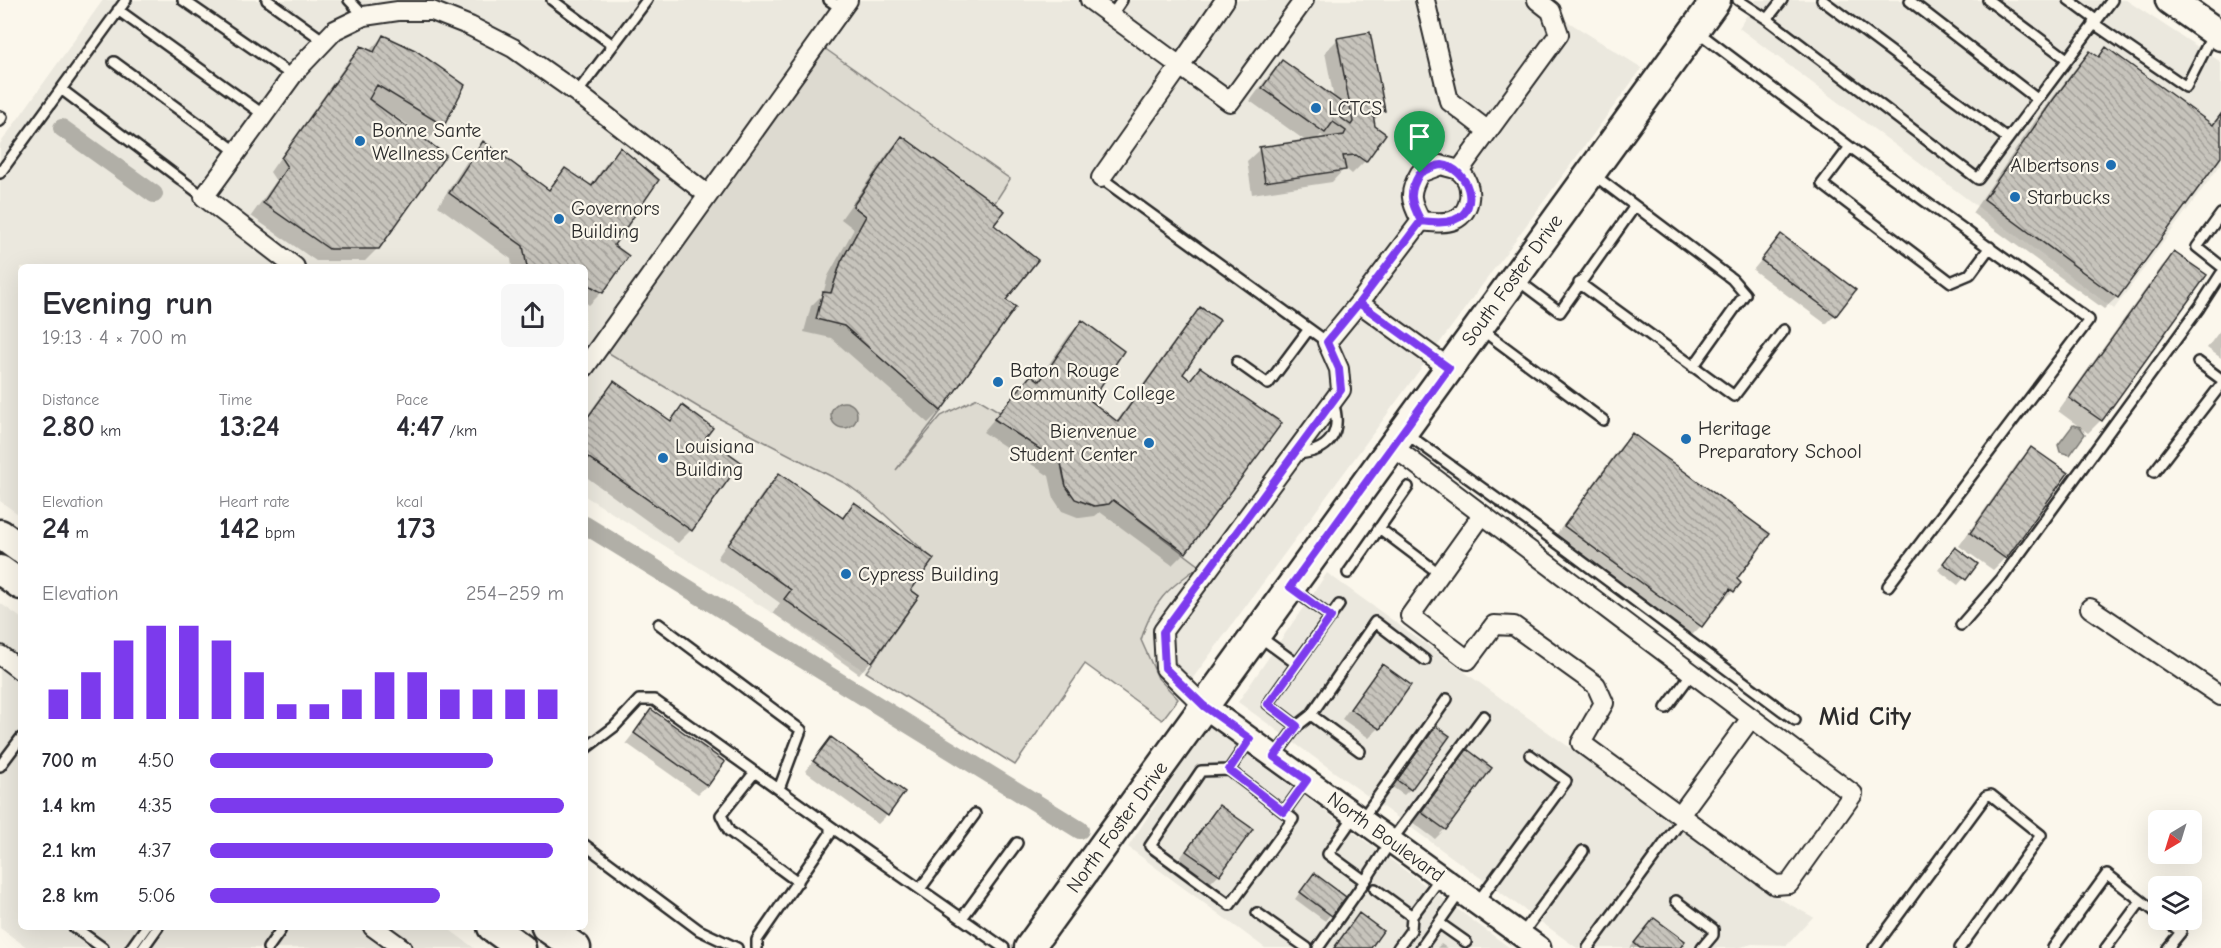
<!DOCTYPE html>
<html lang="en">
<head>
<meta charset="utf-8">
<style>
  body { margin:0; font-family:"Comic Neue",sans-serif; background:#f7f7f7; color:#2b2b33; height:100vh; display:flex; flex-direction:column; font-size:22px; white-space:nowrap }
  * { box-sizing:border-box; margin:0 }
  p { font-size:20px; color:#7c7c81 }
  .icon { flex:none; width:33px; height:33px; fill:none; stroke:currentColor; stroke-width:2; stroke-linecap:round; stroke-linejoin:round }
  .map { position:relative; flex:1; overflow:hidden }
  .sheet { position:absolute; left:18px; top:264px; width:570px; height:666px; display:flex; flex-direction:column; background:#fff; border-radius:9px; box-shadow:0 6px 24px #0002 }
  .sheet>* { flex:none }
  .needle { width:39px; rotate:218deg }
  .tools { position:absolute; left:2148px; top:810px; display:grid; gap:12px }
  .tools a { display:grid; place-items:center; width:54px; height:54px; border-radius:9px; background:#fff; box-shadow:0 6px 24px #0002; font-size:30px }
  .pin { position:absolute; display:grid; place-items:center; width:51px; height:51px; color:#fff; margin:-62px -26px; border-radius:50% 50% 50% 0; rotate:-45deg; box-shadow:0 0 6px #0007 }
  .pin .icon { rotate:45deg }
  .round { display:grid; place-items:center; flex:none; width:63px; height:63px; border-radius:9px; background:#f7f7f7 }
  .head { display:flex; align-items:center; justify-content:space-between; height:102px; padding:0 24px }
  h1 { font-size:33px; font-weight:700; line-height:45px }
  .stats { display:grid; grid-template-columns:repeat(3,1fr); gap:9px; height:102px; padding:6px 24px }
  .stats div { display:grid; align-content:center }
  .stats b { font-size:30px; font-weight:700 }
  .stats small { font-size:16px; font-weight:400 }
  .stats p { font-size:16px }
  .chart { height:168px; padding:12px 24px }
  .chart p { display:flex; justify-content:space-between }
  .chart svg { width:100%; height:108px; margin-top:6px; stroke:#7c3aed; stroke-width:6 }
  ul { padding:0 24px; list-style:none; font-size:20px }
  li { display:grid; grid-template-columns:96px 72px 1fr; align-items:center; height:45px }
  li i { height:15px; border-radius:8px; background:#7c3aed }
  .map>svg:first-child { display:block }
</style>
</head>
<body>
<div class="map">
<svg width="2221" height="948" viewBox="0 0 2221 948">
  <defs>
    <pattern id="building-back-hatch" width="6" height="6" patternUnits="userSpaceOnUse" patternTransform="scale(1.5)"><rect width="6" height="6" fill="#c7c4bc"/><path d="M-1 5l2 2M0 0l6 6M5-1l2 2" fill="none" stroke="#a29f99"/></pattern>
  </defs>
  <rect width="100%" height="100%" fill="#fbf7ec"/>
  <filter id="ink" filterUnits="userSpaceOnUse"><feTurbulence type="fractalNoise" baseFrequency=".0167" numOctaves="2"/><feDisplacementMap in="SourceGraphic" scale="12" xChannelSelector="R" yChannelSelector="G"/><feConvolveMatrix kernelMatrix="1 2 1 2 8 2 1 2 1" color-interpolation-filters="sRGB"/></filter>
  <g filter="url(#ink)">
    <path fill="#ebe8de" d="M 103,0 L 1538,0 L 1551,11 L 1642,68 L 1162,720 L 1085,664 L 1015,765 L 585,496 L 585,267 L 21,267 L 21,516 L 0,501 L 0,144 Z
      M 1756,0 L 2126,0 L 2221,62 L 2221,164 L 2114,309 L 1739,28 Z
      M 1327,573 L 1780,899 L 1813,917 L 1787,945 L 1752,944 L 1738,948 L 1577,948 L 1238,702 Z
      M 0,603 L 21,618 L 21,927 L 446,927 L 474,948 L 28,948 L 0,928 Z
      M 1208,725 L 1510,948 L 1265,948 L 1128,847 Z"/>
    <path fill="#dddad0" stroke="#84827e" stroke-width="1.5" d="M 817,43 L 1010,179 L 994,204 L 902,136 L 853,205 L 866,216 L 841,262 L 831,293 L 823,292 L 844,326 L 941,411 L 896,470 L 941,416 L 977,398 L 1000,412 L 994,419 L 1061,463 C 1063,471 1063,481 1067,488 C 1075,503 1099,512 1113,500 L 1200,566 C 1168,588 1152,602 1141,640 L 1158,678 L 1178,699 L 1162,720 L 1085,664 L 1015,765 L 866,672 L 919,596 L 911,590 L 933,559 L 871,502 L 848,485 L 703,410 L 599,347 Z"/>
    <path fill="#b1afa7" stroke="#7b7a75" stroke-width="1.5" d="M831 415a13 13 0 1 1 26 0a13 13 0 1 1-26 0Z
      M 2073,425 L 2080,427 L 2085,434 L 2070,455 L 2060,452 L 2058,445 Z"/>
    <path fill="#0003" fill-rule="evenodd" d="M 383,36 L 464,85 L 442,126 L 430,138 L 394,116 L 392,118 L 378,248 L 365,261 L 316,261 L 251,216 L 276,181 L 270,172 L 349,60 L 361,48 L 369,51 Z
      M 1337,40 L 1384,111 L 1373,121 L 1365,161 L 1352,174 L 1345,168 L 1332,182 L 1252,194 L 1247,161 L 1260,149 L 1307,142 L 1250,101 L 1270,74 L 1282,62 L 1334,99 L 1325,52 ZM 1321,135 L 1327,139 L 1316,140 Z
      M 2107,49 L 2211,125 L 2221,114 L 2221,154 L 2117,297 L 2104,309 L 1972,213 L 2040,114 L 2078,65 L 2090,53 L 2098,58 Z
      M 902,138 L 992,225 L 1004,300 L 1014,308 L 940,411 L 928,423 L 831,338 L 804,332 L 811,306 L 823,294 L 828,276 L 854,229 L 841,219 L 890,150 Z
      M 483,143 L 547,191 L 565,170 L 590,186 L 607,162 L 620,149 L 612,246 L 627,256 L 602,292 L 589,305 L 585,302 L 585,267 L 512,267 L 511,259 L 438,206 L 471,155 Z
      M 1781,236 L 1835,315 L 1826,324 L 1753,270 Z
      M 2174,254 L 2101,420 L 2088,433 L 2058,411 L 2162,266 Z
      M 1201,309 L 1181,375 L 1189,381 L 1200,369 L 1280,423 L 1185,552 L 1172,565 L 1100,512 L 1095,516 L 1080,518 L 1062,511 L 1054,499 L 1049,476 L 983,432 L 1019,390 L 1037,381 L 1069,335 L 1082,322 L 1088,402 L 1116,422 L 1188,322 Z
      M 2221,329 L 2221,358 L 2207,348 Z
      M 614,383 L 668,421 L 682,407 L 704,437 L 739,462 L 691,530 L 678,543 L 585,476 L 585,419 L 602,395 Z
      M 1632,435 L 1735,580 L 1733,591 L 1721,603 L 1719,602 L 1701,626 L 1688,639 L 1553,539 L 1620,447 Z
      M 2031,449 L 2005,558 L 1993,570 L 1959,546 L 2019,461 Z
      M 780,475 L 841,518 L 854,504 L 909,591 L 871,661 L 859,674 L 773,613 L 780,603 L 717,558 L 767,487 Z
      M 1949,555 L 1976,564 L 1958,585 L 1938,570 Z
      M 1382,666 L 1409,685 L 1379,728 L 1369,738 L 1342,719 L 1373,675 Z
      M 651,711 L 707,785 L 698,794 L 626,743 Z
      M 1436,728 L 1410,789 L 1404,795 L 1392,787 Z
      M 831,739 L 887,815 L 878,824 L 805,771 Z
      M 1467,751 L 1489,768 L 1445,829 L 1435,839 L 1412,822 L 1457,760 Z
      M 1219,807 L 1219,874 L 1210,883 L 1178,861 L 1210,816 Z
      M 1308,881 L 1344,897 L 1325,921 L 1295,899 Z
      M 1359,915 L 1369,948 L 1333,948 L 1349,925 Z
      M 1654,920 L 1678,948 L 1630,948 Z
      M 1441,944 L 1447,948 L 1437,948 Z"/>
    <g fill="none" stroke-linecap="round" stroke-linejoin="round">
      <path stroke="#b1afa7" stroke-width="18" d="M 62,128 L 154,194
        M 585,525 L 1080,830"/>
    </g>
    <path fill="url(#building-back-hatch)" stroke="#2b2b2b" stroke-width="1.5" d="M 1370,32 L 1385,111 L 1373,114 L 1375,126 L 1386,134 L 1366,162 L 1356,155 L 1343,156 L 1346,170 L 1265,182 L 1259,147 L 1344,135 L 1346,131 L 1333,122 L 1325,133 L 1262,88 L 1282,60 L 1345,105 L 1337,115 L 1351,125 L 1353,122 L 1337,38 Z
      M 383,35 L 415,50 L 465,85 L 444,126 L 377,85 L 369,99 L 446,155 L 379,249 L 329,249 L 263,203 L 287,167 L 281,158 L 361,46 L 374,52 Z
      M 2106,47 L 2213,125 L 2221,114 L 2221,157 L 2118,298 L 1984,199 L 2053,100 L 2090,51 L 2099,57 Z
      M 902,136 L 1005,211 L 994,225 L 1038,260 L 1006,300 L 1016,307 L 941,411 L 844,326 L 816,319 L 823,292 L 831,293 L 841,262 L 866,216 L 853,206 Z
      M 483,141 L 549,190 L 565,168 L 592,186 L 620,147 L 659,180 L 614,245 L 629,256 L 603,293 L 585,283 L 585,267 L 527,267 L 523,246 L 449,193 Z
      M 1781,234 L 1856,290 L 1836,316 L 1761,260 Z
      M 2174,252 L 2207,275 L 2102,421 L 2069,398 Z
      M 1200,307 L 1220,320 L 1183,374 L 1190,380 L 1200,367 L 1282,423 L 1186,553 L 1113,500 L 1109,504 L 1094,506 L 1075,499 L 1066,486 L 1061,463 L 994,419 L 1031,375 L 1040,381 L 1082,320 L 1124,351 L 1091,401 L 1118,422 Z
      M 614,381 L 671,421 L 682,405 L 713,428 L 706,437 L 741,462 L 692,531 L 585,455 L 585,421 Z
      M 1632,433 L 1770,534 L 1737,579 L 1741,583 L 1734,592 L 1730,589 L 1702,627 L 1564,526 Z
      M 2031,447 L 2068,473 L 2006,559 L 1970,533 Z
      M 779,473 L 843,518 L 854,502 L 934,559 L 911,590 L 919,596 L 872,662 L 784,599 L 791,590 L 728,545 Z
      M 1955,547 L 1978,564 L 1966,580 L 1943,563 Z
      M 1382,664 L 1411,685 L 1380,729 L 1350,709 Z
      M 651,709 L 725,762 L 708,786 L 634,733 Z
      M 1436,726 L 1450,736 L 1411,790 L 1397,780 Z
      M 831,737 L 905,792 L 888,816 L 813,761 Z
      M 1467,749 L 1492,768 L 1446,830 L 1421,812 Z
      M 1219,805 L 1253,829 L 1220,875 L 1186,851 Z
      M 1314,873 L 1346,897 L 1332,916 L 1300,892 Z
      M 1359,913 L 1383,931 L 1371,948 L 1334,948 Z
      M 1654,918 L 1685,941 L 1680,948 L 1640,948 L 1634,943 Z"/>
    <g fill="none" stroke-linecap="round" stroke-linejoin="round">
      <defs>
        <path id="service" d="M 183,0 L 293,76
          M 267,0 L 324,41
          M 349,0 L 364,16
          M 552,0 L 613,45
          M 829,0 L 842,9
          M 1738,0 L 1767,19 L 1978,179 L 2112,0
          M 1822,0 L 2008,139
          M 1988,0 L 2067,59
          M 2069,0 L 2096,20
          M 1910,1 L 2037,99
          M 118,10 L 264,115
          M 1111,16 L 1122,0
          M 1767,19 L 1782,0
          M 2093,23 L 2186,87 L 2213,34
          M 1698,32 L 1850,147 L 2089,320 L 1888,586
          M 114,62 L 237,152
          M 61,89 L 204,197
          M 577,93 L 647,0
          M 0,116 L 2,117 L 0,121
          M 1850,147 L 1822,184 L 1951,282 L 1970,274 L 1990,247
          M 0,173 L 126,0
          M 1594,175 L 1732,279 L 1745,294 L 1693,367
          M 1101,178 L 1327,342
          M 2221,214 L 2197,247 L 2221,266
          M 1516,279 L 1560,312 L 1635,206
          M 1579,283 L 1734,396 L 1784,330
          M 1482,330 L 1603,420
          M 1237,362 L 1268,384 L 1309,329
          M 2198,362 L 2221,379
          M 1407,434 L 1529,522 L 1795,720
          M 1296,454 C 1329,452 1343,434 1333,402
          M 2154,472 L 2221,385
          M 1379,528 L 1440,574
          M 1348,573 L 1408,487
          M 1294,590 L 1331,617
          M 659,624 L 801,730 L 779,789
          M 1961,625 L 2002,578 L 2199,308 L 2221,274
          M 1260,637 L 1297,664
          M 1666,708 L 1692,673
          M 1311,715 L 1375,622 L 1425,660
          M 1297,726 L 1311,715 L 1360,751
          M 585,749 L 614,727 L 639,700 L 654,700 L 830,826 L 830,834 L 757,940 L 757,948
          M 1275,756 L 1297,726 L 1268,704 L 1339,605
          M 0,766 L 21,738
          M 1229,770 L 1293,819 L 1230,905 L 1150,846 L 1201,771 L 1229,770 L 1250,739
          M 755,772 L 721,815 L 729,831 L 798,882
          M 1284,812 L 1307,780
          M 1355,815 L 1328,854 L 1365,881 L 1391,841 L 1484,716
          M 1362,819 L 1447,699
          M 830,826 L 1004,948
          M 585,845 L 699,930 L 737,948
          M 920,889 L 975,814
          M 1375,889 L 1412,916 L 1441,877
          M 1676,901 L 1713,929 L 1713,935 L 1702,948
          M 1477,903 L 1566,781 L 1530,755
          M 1257,913 L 1307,948
          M 962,918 L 1017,843
          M 2165,920 L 2181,932 L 2168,948
          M 1439,923 L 1466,942
          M 74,927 L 103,948
          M 1522,934 L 1583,851
          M 131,948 L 146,927
          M 143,948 L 158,927
          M 268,948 L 280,931 L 281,927
          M 1318,948 L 1365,881
          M 1398,948 L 1411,930 L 1412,916
          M 1421,948 L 1461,891
          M 1588,948 L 1683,818
          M 1874,948 L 1986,796 L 1991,795 L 2041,835 L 1960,948
          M 2053,948 L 2107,874 L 2158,914
          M 2106,948 L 2141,901"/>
        <path id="minor" d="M 1090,0 L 1180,66 L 1101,178
          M 1225,0 L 1180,66 L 1230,102 L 1304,0
          M 1425,0 L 1449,101 L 1488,131
          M 1441,165 C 1446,167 1455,168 1459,171 C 1474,183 1473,212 1454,220 C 1444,224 1432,222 1421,221 C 1410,200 1408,193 1420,173 Z
          M 1459,171 L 1559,34 L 1551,11 L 1537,0
          M 295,267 L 204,197 L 295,72 L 335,30 L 364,16 L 398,11 L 432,11 L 470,26 L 513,48 L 577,93 L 708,195
          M 1359,303 L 1449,368
          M 585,367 L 848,0
          M 1392,446 C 1545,562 1699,679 1853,794 L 1789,884 L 1775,885 L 1581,743 L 1604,703 L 1596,685 L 1514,626 L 1494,625 L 1468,660 L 1410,616 L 1482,515
          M 2090,608 L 2221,696
          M 0,655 L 21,671
          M 1204,706 L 1165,668 L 1163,631 L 1341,390 L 1339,369 L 1327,342 L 1359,303 L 1421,221
          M 1680,815 L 1751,718
          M 373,927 L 402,948"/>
        <path id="tertiary" d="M 1204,706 L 1539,948"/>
        <path id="primary" d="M 2170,0 L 2221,36
          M 0,534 L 21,549
          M 0,570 L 21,585
          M 492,927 L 521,948
          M 546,927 L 576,948
          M 1029,948 L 1716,0"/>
      </defs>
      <use href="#service" stroke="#2b2b2b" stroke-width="14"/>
      <use href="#minor" stroke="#2b2b2b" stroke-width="22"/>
      <use href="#tertiary" stroke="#2b2b2b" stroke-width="27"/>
      <use href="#primary" stroke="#2b2b2b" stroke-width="33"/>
      <use href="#service" stroke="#fbf7ec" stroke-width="9"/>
      <use href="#minor" stroke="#fbf7ec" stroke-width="18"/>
      <use href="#tertiary" stroke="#fbf7ec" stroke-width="22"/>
      <use href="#primary" stroke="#fbf7ec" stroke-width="28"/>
    </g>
  </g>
  <g fill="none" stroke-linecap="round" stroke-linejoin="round" filter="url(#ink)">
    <defs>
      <path id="route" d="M 1420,173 C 1408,193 1410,201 1421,221 L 1359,303 L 1327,342 L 1339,369 L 1341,390 L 1163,632 L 1165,668 L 1204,706 L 1250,739 L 1229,770 L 1284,812 L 1307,780 L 1274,757 L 1297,726 L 1268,704 L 1331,617 L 1290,587 L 1449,368 L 1359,303 L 1421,221 C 1432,222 1443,224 1454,220 C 1482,209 1468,168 1442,165 C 1435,165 1426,170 1420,173"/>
    </defs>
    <use href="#route" stroke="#fff" stroke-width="12"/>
    <use href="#route" stroke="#7c3aed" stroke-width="8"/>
  </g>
  <g fill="#1f6fb2" stroke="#fbf7ec" stroke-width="2">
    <circle cx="1316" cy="108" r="6"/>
    <circle cx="360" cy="141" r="6"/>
    <circle cx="2111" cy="165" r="6"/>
    <circle cx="2015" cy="197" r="6"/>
    <circle cx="559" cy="219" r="6"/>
    <circle cx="998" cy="382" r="6"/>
    <circle cx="1686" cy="439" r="6"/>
    <circle cx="1149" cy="443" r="6"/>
    <circle cx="663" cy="458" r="6"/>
    <circle cx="846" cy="574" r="6"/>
  </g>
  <g text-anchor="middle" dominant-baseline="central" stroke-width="4.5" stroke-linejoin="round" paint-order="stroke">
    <g font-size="20" fill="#2b2b2b" stroke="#fbf7ec" text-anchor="start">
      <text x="1328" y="108">LCTCS</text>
      <text x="372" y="130">Bonne Sante<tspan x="372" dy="23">Wellness Center</tspan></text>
      <text x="2099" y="165" text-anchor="end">Albertsons</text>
      <text x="2027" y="197">Starbucks</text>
      <text x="571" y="208">Governors<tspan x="571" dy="23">Building</tspan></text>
      <text x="1010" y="370">Baton Rouge<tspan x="1010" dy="23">Community College</tspan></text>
      <text x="1698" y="428">Heritage<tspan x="1698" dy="23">Preparatory School</tspan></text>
      <text x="1137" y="431" text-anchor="end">Bienvenue<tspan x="1137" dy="23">Student Center</tspan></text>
      <text x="675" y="446">Louisiana<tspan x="675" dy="23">Building</tspan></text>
      <text x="858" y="574">Cypress Building</text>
    </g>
    <g font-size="20" fill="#2b2b2b" stroke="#fbf7ec">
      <text transform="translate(1512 280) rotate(-54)">South Foster Drive</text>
      <text transform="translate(1117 827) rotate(-54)">North Foster Drive</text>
      <text transform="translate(1386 837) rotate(36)">North Boulevard</text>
    </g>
    <g font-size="26" font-weight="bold" fill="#2b2b2b" stroke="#fbf7ec">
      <text x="1865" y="717">Mid City</text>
    </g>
  </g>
</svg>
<div class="tools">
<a><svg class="needle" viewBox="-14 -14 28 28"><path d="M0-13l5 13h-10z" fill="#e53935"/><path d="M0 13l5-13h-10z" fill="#7c7c81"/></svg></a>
<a><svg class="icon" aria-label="layers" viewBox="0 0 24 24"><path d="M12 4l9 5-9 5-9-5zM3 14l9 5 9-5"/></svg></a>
</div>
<div class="pin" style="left:1420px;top:173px;background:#1e9e55"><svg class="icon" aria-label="arrive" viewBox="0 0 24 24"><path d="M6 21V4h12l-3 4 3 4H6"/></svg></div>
<section class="sheet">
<div class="head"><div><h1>Evening run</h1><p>19:13 · 4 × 700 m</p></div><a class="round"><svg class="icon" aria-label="share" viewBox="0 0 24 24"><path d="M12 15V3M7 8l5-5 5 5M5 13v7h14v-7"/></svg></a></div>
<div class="stats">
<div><p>Distance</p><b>2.80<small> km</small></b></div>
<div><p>Time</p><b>13:24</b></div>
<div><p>Pace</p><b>4:47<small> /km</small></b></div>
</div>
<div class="stats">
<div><p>Elevation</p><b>24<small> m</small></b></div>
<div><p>Heart rate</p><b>142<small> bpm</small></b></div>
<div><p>kcal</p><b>173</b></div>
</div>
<div class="chart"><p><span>Elevation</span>254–259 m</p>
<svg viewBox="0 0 160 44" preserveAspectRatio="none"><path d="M5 44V32M15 44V25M25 44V12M35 44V6M45 44V6M55 44V12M65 44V25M75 44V38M85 44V38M95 44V32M105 44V25M115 44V25M125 44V32M135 44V32M145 44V32M155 44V32"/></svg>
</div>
<ul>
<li><b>700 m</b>4:50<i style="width:80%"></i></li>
<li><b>1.4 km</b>4:35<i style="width:100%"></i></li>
<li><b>2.1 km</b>4:37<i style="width:97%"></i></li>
<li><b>2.8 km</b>5:06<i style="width:65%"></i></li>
</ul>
</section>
</div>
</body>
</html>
